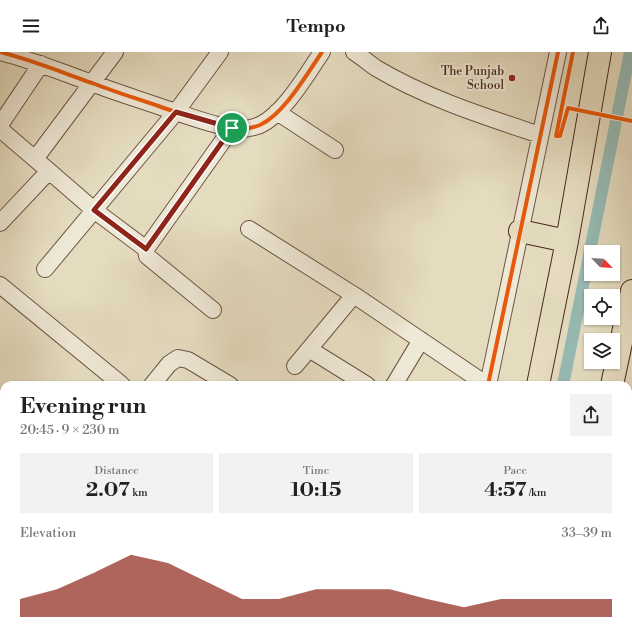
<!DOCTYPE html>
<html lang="en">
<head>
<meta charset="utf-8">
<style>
  body { margin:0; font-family:"Libre Bodoni",serif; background:#f2f2f2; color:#222; height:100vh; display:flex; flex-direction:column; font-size:15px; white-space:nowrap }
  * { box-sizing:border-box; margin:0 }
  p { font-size:13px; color:#767676 }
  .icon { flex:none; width:22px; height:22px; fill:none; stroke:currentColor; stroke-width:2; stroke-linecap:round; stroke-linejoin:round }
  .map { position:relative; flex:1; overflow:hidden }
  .sheet { position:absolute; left:0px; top:329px; width:632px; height:256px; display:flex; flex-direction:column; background:#fff; border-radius:12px 12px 0 0; box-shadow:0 1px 3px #0004 }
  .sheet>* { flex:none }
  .needle { width:26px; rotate:115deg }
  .controls { position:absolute; left:584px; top:193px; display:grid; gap:8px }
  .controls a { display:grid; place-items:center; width:36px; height:36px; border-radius:0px; background:#fff; box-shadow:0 1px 3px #0004; font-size:20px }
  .pin { position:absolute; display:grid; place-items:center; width:34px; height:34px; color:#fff; margin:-17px; border:2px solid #fff; border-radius:50%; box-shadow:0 1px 4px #0007 }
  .round { display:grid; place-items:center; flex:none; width:42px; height:42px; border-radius:0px; background:#f2f2f2 }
  .summary { display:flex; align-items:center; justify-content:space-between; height:68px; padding:0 20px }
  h1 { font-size:22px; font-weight:700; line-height:30px }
  .figures { display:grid; grid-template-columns:repeat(3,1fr); gap:6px; height:68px; padding:4px 20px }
  .figures div { display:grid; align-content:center; border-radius:0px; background:#f2f2f2; text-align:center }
  .figures b { font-size:20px; font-weight:700 }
  .figures small { font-size:11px; font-weight:400 }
  .figures p { font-size:11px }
  .chart { height:112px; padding:8px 20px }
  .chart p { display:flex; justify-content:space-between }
  .chart svg { width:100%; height:72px; margin-top:4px; fill:#8f2418; opacity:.7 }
  header { display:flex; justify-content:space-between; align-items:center; height:52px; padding:0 20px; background:#fff; font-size:18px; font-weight:700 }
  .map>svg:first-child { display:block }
</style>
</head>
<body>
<header><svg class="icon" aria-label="menu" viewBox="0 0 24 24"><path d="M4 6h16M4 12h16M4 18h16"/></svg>Tempo<svg class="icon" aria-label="share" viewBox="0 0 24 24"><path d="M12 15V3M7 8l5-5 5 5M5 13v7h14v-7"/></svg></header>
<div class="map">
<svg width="632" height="585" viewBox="0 0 632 585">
  <rect width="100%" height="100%" fill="#e5dcc0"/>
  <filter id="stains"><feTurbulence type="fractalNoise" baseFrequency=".005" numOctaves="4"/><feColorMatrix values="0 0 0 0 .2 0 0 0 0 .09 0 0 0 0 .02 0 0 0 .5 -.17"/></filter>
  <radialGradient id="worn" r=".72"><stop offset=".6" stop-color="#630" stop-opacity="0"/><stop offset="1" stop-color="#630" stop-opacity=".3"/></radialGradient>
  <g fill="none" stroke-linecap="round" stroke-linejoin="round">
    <path stroke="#96bbb5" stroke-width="12" d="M 563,333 L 630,0
      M 512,585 L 513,581"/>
    <defs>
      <path id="minor" d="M 0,0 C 32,8 61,20 92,31 C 115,40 138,47 161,55 C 182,62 214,74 236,77 C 244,78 252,76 260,73 C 284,62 307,22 322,0
        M 354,0 C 362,5 369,11 376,16 C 426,46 486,65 540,83
        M 277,60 L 335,98
        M 0,73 L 41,12
        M 0,77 L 35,107
        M 49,119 L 94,158 L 146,197
        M 0,171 L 49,119 L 35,107 L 115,0
        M 249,177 L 354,243 L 487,333
        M 45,217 L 176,60 L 220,0
        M 0,233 L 122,333
        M 213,258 L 147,204 L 146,197 L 232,76
        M 309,297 L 367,333
        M 295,314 L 354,243
        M 152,333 L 169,312 L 178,306 L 188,308 L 230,333
        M 394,333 L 421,288
        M 488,333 L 558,0
        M 0,386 L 4,389
        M 0,406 L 4,400
        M 628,487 L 632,468
        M 0,521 L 4,516
        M 0,572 L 4,575
        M 12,581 L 17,585
        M 303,581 L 311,585
        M 51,585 L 54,581
        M 285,585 L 287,581
        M 435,585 L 436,581
        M 606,585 L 607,581"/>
      <path id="highway" d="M 520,179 L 567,189
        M 538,333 L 567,189 L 600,0
        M 612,333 L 632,239
        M 487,585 L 488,581
        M 559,585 L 560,581"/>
    </defs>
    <use href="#minor" stroke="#6e5442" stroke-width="18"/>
    <use href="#highway" stroke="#472718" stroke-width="24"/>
    <use href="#minor" stroke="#eee8d6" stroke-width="16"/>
    <use href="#highway" stroke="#e5dcc0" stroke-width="22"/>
    <defs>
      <path id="cycleway" d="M 0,0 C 32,8 61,20 92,31 C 115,40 138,47 161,55 C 182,62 214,74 236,77 C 244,78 252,76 260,73 C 284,62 307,22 322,0
        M 573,0 L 556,84 L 560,84 L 568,56 L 632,69
        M 488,333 L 558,0"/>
    </defs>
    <use href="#cycleway" stroke="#eee8d6" stroke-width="6"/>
    <use href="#cycleway" stroke="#e8590c" stroke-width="4"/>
  </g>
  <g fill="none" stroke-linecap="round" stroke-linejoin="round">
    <defs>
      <path id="route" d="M 176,60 L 232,76 L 146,197 L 94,158 Z"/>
    </defs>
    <use href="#route" stroke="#fff" stroke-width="8"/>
    <use href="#route" stroke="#8f2418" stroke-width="5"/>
  </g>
  <circle fill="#8f2418" stroke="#eee8d6" stroke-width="1.5" cx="512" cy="26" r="4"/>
  <g text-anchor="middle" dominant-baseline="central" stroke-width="4" stroke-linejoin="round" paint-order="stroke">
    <g font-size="12" fill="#472718" stroke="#eee8d6" text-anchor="end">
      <text x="504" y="19">The Punjab<tspan x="504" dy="14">School</tspan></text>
    </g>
  </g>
  <rect width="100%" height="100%" filter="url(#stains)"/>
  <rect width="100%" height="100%" fill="url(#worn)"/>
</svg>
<div class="controls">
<a><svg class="needle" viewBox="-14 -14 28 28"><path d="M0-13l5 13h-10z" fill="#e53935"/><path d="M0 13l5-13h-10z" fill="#767676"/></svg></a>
<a><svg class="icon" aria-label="locate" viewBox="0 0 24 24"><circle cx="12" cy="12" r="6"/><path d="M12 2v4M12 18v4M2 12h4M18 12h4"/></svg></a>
<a><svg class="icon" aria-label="layers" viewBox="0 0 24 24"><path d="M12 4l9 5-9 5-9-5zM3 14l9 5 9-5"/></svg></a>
</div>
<div class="pin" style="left:232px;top:76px;background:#1e9e55"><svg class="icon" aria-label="arrive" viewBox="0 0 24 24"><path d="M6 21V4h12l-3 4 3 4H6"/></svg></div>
<section class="sheet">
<div class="summary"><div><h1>Evening run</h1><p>20:45 · 9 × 230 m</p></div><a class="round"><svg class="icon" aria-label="share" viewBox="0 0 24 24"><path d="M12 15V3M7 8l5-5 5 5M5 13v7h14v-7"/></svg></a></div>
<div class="figures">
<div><p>Distance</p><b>2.07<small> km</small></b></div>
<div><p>Time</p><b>10:15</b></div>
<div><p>Pace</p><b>4:57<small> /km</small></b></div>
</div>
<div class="chart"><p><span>Elevation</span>33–39 m</p>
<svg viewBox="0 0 160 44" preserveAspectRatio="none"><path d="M0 44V33L10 27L20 17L30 6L40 11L50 22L60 33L70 33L80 27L90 27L100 27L110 33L120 38L130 33L140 33L150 33L160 33V44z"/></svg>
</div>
</section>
</div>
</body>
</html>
